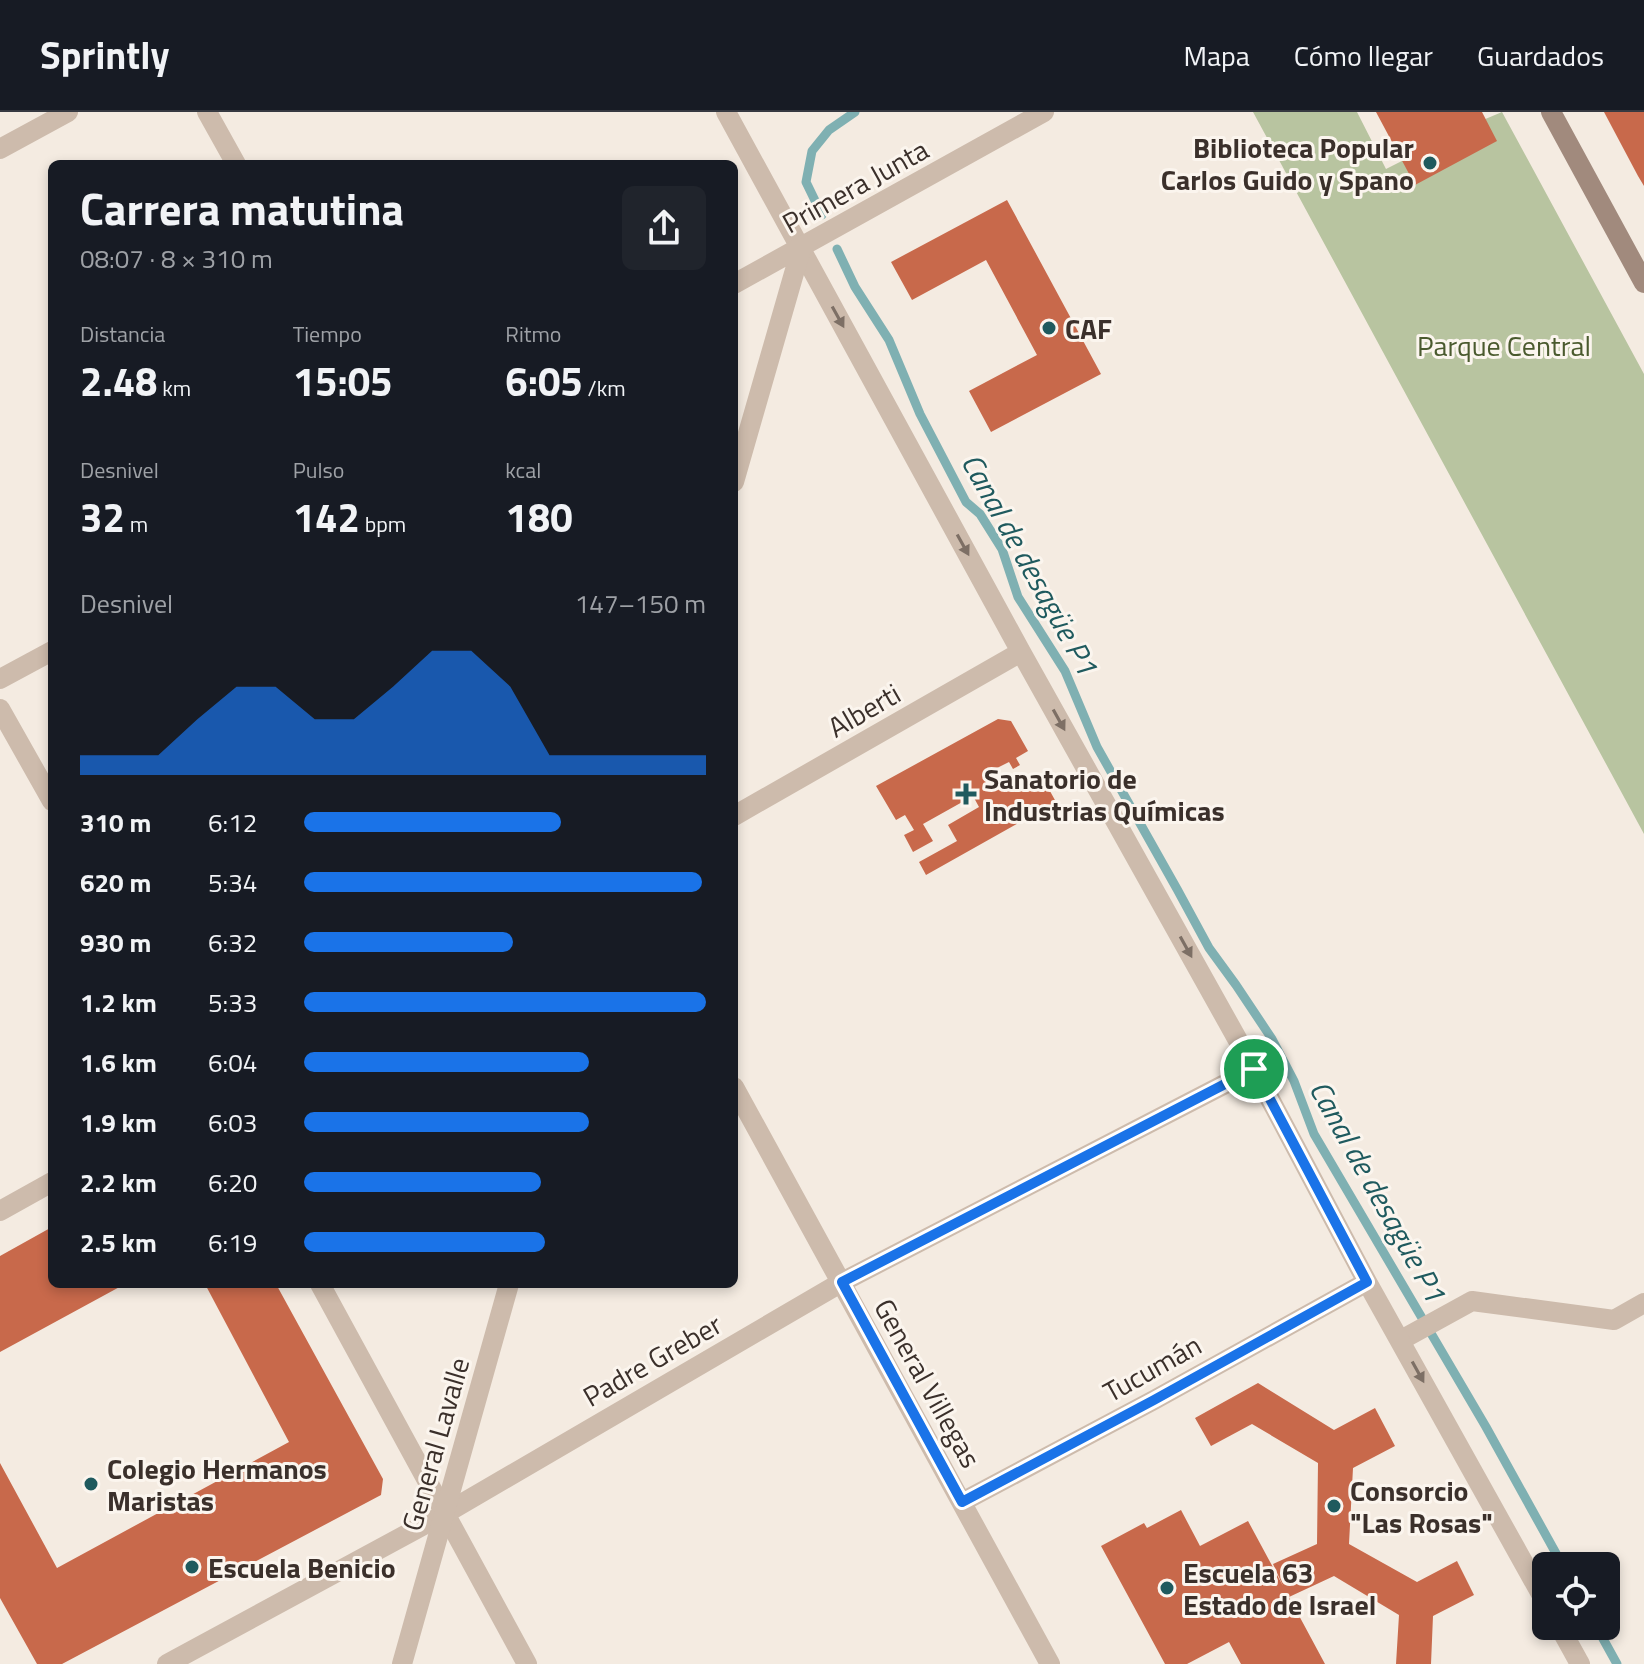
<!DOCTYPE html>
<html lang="es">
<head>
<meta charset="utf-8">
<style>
  body { margin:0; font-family:"Titillium Web",sans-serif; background:#20242c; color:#f1f3f6; height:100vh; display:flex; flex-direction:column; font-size:30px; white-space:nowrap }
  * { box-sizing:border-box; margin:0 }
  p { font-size:26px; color:#9ea1a6 }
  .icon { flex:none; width:44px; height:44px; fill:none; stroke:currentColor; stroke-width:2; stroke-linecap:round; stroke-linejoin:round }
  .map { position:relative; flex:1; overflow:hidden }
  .sheet { position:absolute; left:48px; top:48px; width:690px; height:1128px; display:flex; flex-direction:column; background:#171b24; border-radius:12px; box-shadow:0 4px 12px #0003 }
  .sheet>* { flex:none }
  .buttons { position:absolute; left:1532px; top:1440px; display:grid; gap:16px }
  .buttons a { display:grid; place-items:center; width:88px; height:88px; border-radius:12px; background:#171b24; box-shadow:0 4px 12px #0003; font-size:40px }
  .pin { position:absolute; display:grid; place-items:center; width:68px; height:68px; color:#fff; margin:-34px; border:4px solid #fff; border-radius:50%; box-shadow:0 2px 8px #0007 }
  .round { display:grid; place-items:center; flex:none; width:84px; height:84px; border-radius:12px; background:#20242c }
  .summary { display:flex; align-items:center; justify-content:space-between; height:136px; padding:0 32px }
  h1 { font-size:44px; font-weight:700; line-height:60px }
  .figures { display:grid; grid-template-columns:repeat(3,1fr); gap:12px; height:136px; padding:8px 32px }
  .figures div { display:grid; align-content:center }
  .figures b { font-size:40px; font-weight:700 }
  .figures small { font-size:22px; font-weight:400 }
  .figures p { font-size:22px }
  .chart { height:224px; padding:16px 32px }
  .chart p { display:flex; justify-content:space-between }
  .chart svg { width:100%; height:144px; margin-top:8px; fill:#1a73e8; opacity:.7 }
  ul { padding:0 32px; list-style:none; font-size:26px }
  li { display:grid; grid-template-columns:128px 96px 1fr; align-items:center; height:60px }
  li i { height:20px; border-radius:10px; background:#1a73e8 }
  header { display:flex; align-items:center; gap:48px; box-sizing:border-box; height:112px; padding:0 40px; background:#171b24; border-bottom:2px solid #363941 }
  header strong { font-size:38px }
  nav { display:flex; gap:44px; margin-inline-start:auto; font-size:28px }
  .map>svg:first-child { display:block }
</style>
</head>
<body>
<header>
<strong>Sprintly</strong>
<nav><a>Mapa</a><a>Cómo llegar</a><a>Guardados</a></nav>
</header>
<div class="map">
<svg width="1644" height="1552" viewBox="0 0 1644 1552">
  <rect width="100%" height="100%" fill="#f4ebe1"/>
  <path fill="#b8c4a0" d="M 1253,0 L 1357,0 L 1386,57 L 1483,8 L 1502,0 L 1644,262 L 1644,722 Z"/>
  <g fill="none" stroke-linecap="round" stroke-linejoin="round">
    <path stroke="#7fb0b2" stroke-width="9" d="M 822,103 L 806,70 L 812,39 L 829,18 L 855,0
      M 837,137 L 855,175 L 889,228 L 920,302 L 966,390 L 980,402 L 1002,437 L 1018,485 L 1065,559 L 1097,635 L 1177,777 L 1209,836 L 1236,873 L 1272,927 L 1294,969 L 1314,1022 L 1486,1315 L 1563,1454
      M 1596,1514 L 1617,1552"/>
  </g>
  <path fill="#c8694b" d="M 1376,0 L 1482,0 L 1497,29 L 1415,73 Z
    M 1604,0 L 1644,0 L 1644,74 L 1638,64 Z
    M 1007,88 L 1101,262 L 991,320 L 969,279 L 1037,243 L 986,148 L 912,188 L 891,150 Z
    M 998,607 L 1011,609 L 1028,639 L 1016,646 L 1020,653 L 1013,657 L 1009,650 L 993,658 L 1006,680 L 1040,661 L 1056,690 L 926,763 L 919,750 L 957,729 L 948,713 L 979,695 L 973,684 L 923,712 L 933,729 L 913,740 L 904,723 L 914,718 L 905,703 L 896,708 L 876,674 Z
    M 52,1115 L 52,1172 L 125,1172 L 0,1240 L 0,1144 Z
    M 205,1172 L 276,1172 L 383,1367 L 381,1383 L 62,1552 L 37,1552 L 0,1486 L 0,1351 L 57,1456 L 289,1330 Z
    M 1258,1271 L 1334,1318 L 1375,1296 L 1395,1334 L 1353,1356 L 1349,1432 L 1417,1470 L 1457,1449 L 1474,1483 L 1433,1504 L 1431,1552 L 1396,1552 L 1399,1503 L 1334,1464 L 1289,1485 L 1325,1552 L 1241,1552 L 1229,1530 L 1187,1552 L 1165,1552 L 1101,1434 L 1144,1411 L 1147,1416 L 1181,1398 L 1200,1434 L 1248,1409 L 1283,1474 L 1273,1452 L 1317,1432 L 1318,1351 L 1252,1312 L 1211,1334 L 1195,1306 Z"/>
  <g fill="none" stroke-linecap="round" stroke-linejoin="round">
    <path stroke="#cdbbac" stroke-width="20" d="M 1401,1228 L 1472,1189 L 1614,1208 L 1644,1191"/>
    <path stroke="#cdbbac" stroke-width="20" d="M 207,0 L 236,52
      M 726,0 L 1021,540 L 1254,957 L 1367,1170 L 1546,1491
      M 0,37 L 68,0
      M 0,597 L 52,689
      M 734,704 L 1021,540
      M 734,975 L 1050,1552
      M 0,1099 L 52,1070
      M 320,1172 L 527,1552
      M 962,1390 L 1154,1288 L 1367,1170
      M 1559,1514 L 1580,1552
      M 167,1552 L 446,1401 L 842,1170 L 1254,957"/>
    <path stroke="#cdbbac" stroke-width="20" d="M 734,172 L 1044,0
      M 734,370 L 801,137
      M 0,567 L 52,539
      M 402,1552 L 509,1172"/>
    <path stroke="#a18a7d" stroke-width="20" d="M 1551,0 L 1644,171"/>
  </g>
  <defs><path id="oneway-solid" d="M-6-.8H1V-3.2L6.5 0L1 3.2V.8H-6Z" transform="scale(2)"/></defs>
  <g fill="#7d6f65">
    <use href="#oneway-solid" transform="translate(838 205) rotate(61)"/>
    <use href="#oneway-solid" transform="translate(963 433) rotate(61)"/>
    <use href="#oneway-solid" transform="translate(1059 608) rotate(61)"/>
    <use href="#oneway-solid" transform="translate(1186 835) rotate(61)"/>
    <use href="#oneway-solid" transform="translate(1418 1260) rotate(61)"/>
  </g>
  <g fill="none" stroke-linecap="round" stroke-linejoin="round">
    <defs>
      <path id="route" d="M 1254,957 L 1367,1170 L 1154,1288 L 962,1390 L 842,1170 Z"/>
    </defs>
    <use href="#route" stroke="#fff" stroke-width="16"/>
    <use href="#route" stroke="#1a73e8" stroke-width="10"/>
  </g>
  <g fill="#1f5a5e" stroke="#fbf5ee" stroke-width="3">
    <circle cx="1430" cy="51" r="8"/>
    <circle cx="1049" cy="216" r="8"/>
    <path d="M962 670h8v8h8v8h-8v8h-8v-8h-8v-8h8z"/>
    <circle cx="91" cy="1372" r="8"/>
    <circle cx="1334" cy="1394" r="8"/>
    <circle cx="192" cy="1455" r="8"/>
    <circle cx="1167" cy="1476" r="8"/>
  </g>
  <g text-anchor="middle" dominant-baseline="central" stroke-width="6" stroke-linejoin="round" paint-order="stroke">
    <g font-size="28" font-weight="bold" fill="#3b302b" stroke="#fbf5ee" text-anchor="start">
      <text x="1414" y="35" text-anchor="end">Biblioteca Popular<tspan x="1414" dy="32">Carlos Guido y Spano</tspan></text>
      <text x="1065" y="216">CAF</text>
      <text x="984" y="666">Sanatorio de<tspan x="984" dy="32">Industrias Químicas</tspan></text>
      <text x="107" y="1356">Colegio Hermanos<tspan x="107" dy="32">Maristas</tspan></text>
      <text x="1350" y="1378">Consorcio<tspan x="1350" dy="32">"Las Rosas"</tspan></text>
      <text x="208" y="1455">Escuela Benicio</text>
      <text x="1183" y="1460">Escuela 63<tspan x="1183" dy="32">Estado de Israel</tspan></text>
    </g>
    <g font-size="28" fill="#3b302b" stroke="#fbf5ee">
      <text transform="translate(855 74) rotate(-29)">Primera Junta</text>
      <text transform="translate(864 598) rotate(-30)">Alberti</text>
      <text transform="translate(652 1248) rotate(-30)">Padre Greber</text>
      <text transform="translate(1152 1256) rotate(-29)">Tucumán</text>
      <text transform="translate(928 1271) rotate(61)">General Villegas</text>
      <text transform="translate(435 1332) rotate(-74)">General Lavalle</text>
    </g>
    <g font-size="28" fill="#4a5a2e" stroke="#fbf5ee">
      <text x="1504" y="233">Parque Central</text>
    </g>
    <g font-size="30" font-style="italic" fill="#1f5a5e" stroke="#fbf5ee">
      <text transform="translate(1030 452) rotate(61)">Canal de desagüe P1</text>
      <text transform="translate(1378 1079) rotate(61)">Canal de desagüe P1</text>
    </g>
  </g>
</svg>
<div class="buttons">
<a><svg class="icon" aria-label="locate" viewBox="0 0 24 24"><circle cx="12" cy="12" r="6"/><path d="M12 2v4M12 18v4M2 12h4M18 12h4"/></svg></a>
</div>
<div class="pin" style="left:1254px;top:957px;background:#1e9e55"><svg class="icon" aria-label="arrive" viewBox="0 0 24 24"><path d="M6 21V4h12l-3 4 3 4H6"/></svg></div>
<section class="sheet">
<div class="summary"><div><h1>Carrera matutina</h1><p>08:07 · 8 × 310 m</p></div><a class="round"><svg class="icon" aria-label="share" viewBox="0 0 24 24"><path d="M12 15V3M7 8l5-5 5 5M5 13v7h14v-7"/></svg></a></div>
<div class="figures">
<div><p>Distancia</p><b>2.48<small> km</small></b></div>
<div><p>Tiempo</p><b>15:05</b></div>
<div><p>Ritmo</p><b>6:05<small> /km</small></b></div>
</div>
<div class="figures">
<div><p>Desnivel</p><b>32<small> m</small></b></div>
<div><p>Pulso</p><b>142<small> bpm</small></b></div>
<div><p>kcal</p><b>180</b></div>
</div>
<div class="chart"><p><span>Desnivel</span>147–150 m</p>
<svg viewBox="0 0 160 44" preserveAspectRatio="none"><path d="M0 44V38L10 38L20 38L30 27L40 17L50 17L60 27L70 27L80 17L90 6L100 6L110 17L120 38L130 38L140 38L150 38L160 38V44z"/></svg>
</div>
<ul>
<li><b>310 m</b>6:12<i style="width:64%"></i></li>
<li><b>620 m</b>5:34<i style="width:99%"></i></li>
<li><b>930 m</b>6:32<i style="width:52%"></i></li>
<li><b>1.2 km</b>5:33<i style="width:100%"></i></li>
<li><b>1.6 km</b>6:04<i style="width:71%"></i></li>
<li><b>1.9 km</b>6:03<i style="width:71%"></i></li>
<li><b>2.2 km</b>6:20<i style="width:59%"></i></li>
<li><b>2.5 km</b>6:19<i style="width:60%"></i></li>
</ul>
</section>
</div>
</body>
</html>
